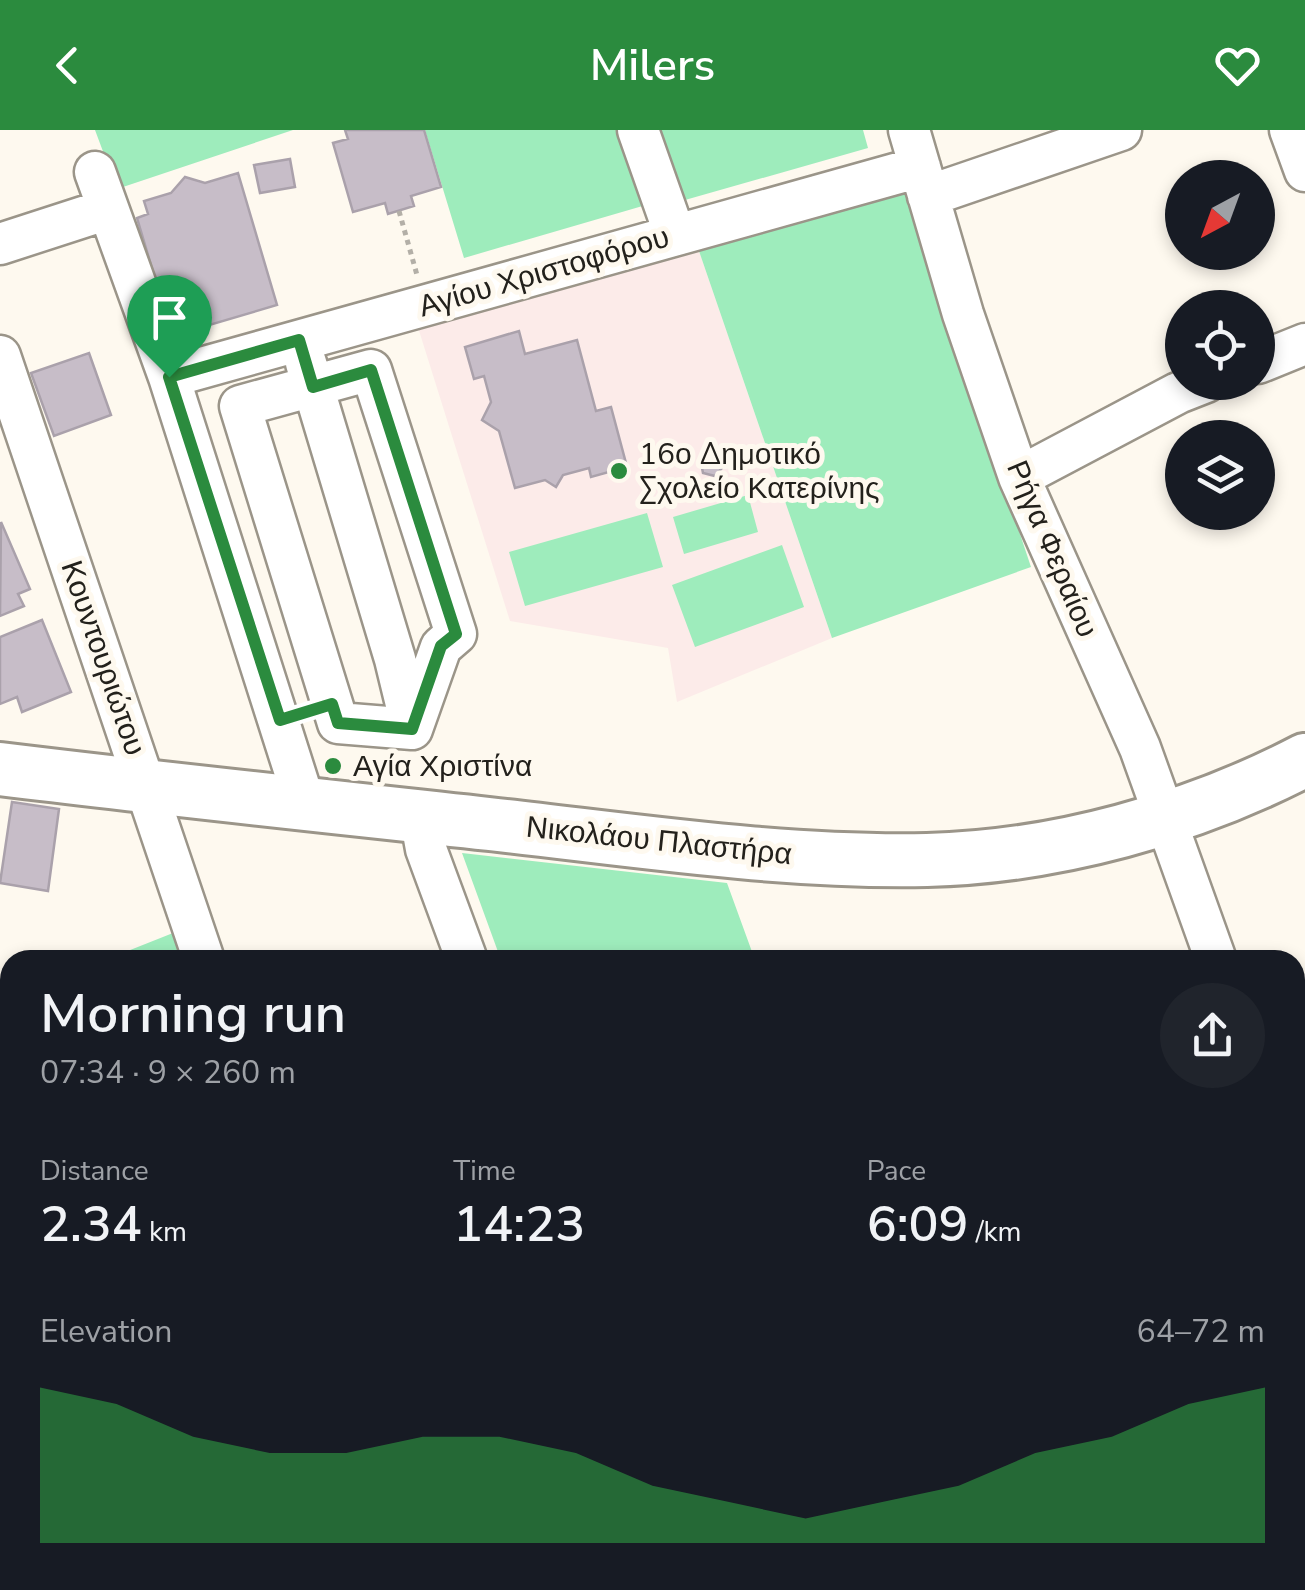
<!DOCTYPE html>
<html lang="en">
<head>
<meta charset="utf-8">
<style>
  body { margin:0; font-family:"Nunito Sans",sans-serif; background:#20242c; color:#f1f3f6; height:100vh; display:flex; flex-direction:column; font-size:38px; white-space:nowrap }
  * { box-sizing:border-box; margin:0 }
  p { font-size:32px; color:#9ea1a6 }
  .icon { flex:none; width:55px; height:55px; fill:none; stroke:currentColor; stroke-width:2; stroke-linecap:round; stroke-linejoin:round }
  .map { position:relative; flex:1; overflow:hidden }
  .drawer { position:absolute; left:0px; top:820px; width:1305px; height:640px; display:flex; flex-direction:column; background:#171b24; border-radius:30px 30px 0 0; box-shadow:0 5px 15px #0003 }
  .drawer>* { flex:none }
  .needle { width:65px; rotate:221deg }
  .fabs { position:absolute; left:1165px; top:30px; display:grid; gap:20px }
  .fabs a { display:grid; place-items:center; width:110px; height:110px; border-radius:50%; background:#171b24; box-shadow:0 5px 15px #0003; font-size:50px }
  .pin { position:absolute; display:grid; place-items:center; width:85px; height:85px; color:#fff; margin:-102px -42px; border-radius:50% 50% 50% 0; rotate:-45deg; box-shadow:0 0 10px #0007 }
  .pin .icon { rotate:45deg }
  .round { display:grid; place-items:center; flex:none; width:105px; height:105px; border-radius:52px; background:#20242c }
  .summary { display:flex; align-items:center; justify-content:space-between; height:170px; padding:0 40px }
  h1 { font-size:55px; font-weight:600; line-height:75px }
  .stats { display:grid; grid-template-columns:repeat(3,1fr); gap:15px; height:170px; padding:10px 40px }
  .stats div { display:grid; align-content:center }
  .stats b { font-size:50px; font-weight:600 }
  .stats small { font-size:28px; font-weight:400 }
  .stats p { font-size:28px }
  .chart { height:280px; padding:20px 40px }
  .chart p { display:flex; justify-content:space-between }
  .chart svg { width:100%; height:180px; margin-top:10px; fill:#2b8b3e; opacity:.7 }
  header { display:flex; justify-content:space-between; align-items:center; height:130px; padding:0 40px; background:#2b8b3e; color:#fff; font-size:45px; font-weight:600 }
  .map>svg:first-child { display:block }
</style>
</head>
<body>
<header><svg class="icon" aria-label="back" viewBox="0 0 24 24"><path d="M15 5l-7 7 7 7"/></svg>Milers<svg class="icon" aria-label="heart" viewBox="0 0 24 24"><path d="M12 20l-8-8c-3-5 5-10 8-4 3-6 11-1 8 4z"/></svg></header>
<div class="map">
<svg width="1305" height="1460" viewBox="0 0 1305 1460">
  <rect width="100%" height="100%" fill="#fef9ef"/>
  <path fill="#fcebe9" d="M 699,121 L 832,508 L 677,572 L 668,518 L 510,491 L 416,191 Z"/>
  <path fill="#9eecbc" d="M 95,0 L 293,0 L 117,59 Z
    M 425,0 L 621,0 L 646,75 L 464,128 Z
    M 653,0 L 863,0 L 868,18 L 678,72 Z
    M 904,57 L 1031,437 L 832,508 L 699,121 Z
    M 748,365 L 758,402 L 684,424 L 673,387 Z
    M 647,383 L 663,437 L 525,476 L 509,422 Z
    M 782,415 L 804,477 L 695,517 L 672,455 Z
    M 462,723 L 727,753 L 755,830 L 501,830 Z
    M 173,803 L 182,830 L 105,830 Z
    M 10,867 L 10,1022 L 0,1026 L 0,870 Z
    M 828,1450 L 1060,1450 L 1061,1453 L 1037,1460 L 831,1460 Z"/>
  <path fill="#c7bdc8" stroke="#aaa1ab" stroke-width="2.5" d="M 345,0 L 424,0 L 441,57 L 411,66 L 414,76 L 388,84 L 385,73 L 353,82 L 333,13 L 348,9 Z
    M 290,29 L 295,57 L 260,63 L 254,35 Z
    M 238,43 L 277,175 L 172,206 L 137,88 L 148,84 L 144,71 L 171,63 L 185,47 L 205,53 Z
    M 519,201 L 525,224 L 577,210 L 596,281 L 611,277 L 627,337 L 591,347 L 589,338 L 563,345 L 556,357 L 545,350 L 515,358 L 499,301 L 482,290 L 491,272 L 484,246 L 474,249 L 465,217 Z
    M 89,223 L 111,285 L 54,306 L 31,243 Z
    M 708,324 L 719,328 L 722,338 L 715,346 L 703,343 L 701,333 Z
    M 1,392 L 30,459 L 18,464 L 24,476 L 0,486 Z
    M 42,490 L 71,562 L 22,582 L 17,567 L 0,574 L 0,507 Z
    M 12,672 L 59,679 L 48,761 L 0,753 Z
    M 1295,1315 L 1305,1342 L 1305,1362 L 1295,1365 Z
    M 219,1450 L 283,1450 L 287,1457 L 224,1460 Z
    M 316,1450 L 370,1450 L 374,1460 L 320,1460 Z"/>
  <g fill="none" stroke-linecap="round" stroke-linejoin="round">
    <defs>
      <path id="minor" d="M 638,0 L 675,105
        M 909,0 L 963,184 L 1019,347 L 1140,618 L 1216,830
        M 1290,0 L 1305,41
        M 95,42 L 169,247 L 304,671
        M 928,66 L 1121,0
        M 0,114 L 108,79
        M 0,226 L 204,830
        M 306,233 L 395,529 L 412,599
        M 1258,233 L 1305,214
        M 371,240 L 456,504 L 441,517 L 412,599 L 338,593 L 240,276 Z
        M 169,247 L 920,37
        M 1019,347 L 1178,263 L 1206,252
        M 420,686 L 426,719 L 467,830
        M 0,1053 L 10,1050
        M 1295,1061 L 1305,1094
        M 0,1328 L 10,1348
        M 1295,1412 L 1305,1409
        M 46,1450 L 49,1460
        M 411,1450 L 414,1460
        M 1119,1460 L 1163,1450"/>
      <path id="major" d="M 0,639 C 163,659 326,676 489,694 C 634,710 781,733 927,730 C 1055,727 1192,689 1305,630"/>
    </defs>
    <use href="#minor" stroke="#9b9589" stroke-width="45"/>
    <use href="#major" stroke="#9b9589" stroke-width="58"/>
    <path stroke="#b3afa7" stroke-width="5" stroke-dasharray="5 5" stroke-linecap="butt" d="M 399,81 L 417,145"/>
    <use href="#minor" stroke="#fff" stroke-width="40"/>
    <use href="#major" stroke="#fff" stroke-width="52"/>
  </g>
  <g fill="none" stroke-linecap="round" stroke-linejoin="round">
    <defs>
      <path id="route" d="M 299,210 L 313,257 L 371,240 L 456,504 L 441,516 L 412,599 L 338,593 L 332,574 L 280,590 L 169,247 Z"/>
    </defs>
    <use href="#route" stroke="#fff" stroke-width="20"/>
    <use href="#route" stroke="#2b8b3e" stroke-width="12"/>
  </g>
  <g fill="#2b8b3e" stroke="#fef9ef" stroke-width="4">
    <circle cx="619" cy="341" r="10"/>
    <circle cx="333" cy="636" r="10"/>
  </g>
  <g text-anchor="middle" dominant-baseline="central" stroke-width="10" stroke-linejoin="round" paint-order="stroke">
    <g font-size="30" fill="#23211c" stroke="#fef9ef">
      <text transform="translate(544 142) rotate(-16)">Αγίου Χριστοφόρου</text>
      <text transform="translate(1052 419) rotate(67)">Ρήγα Φεραίου</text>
      <text transform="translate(103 528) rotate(71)">Κουντουριώτου</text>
      <text transform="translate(659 711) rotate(6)">Νικολάου Πλαστήρα</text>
    </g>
    <g font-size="30" fill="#23211c" stroke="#fef9ef" text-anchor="start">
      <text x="639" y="324">16ο Δημοτικό<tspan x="639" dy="34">Σχολείο Κατερίνης</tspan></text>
      <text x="353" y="636">Αγία Χριστίνα</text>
    </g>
  </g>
</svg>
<div class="fabs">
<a><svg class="needle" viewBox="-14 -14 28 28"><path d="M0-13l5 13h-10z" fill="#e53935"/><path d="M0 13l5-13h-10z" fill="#9ea1a6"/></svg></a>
<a><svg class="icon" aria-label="locate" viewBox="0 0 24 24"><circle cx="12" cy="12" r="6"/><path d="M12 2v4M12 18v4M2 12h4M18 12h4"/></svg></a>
<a><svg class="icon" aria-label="layers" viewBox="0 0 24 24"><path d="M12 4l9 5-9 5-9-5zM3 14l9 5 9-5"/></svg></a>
</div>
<div class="pin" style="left:169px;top:247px;background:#1e9e55"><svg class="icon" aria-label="arrive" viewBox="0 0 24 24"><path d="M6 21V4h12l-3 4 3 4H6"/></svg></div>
<section class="drawer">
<div class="summary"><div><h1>Morning run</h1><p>07:34 · 9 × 260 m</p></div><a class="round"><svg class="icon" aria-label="share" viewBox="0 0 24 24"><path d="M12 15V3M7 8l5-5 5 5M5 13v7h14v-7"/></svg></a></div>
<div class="stats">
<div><p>Distance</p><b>2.34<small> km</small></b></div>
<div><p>Time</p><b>14:23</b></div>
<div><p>Pace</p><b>6:09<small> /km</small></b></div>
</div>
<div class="chart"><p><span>Elevation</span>64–72 m</p>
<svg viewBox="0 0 160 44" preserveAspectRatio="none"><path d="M0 44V6L10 10L20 18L30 22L40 22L50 18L60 18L70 22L80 30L90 34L100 38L110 34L120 30L130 22L140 18L150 10L160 6V44z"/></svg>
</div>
</section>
</div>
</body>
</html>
